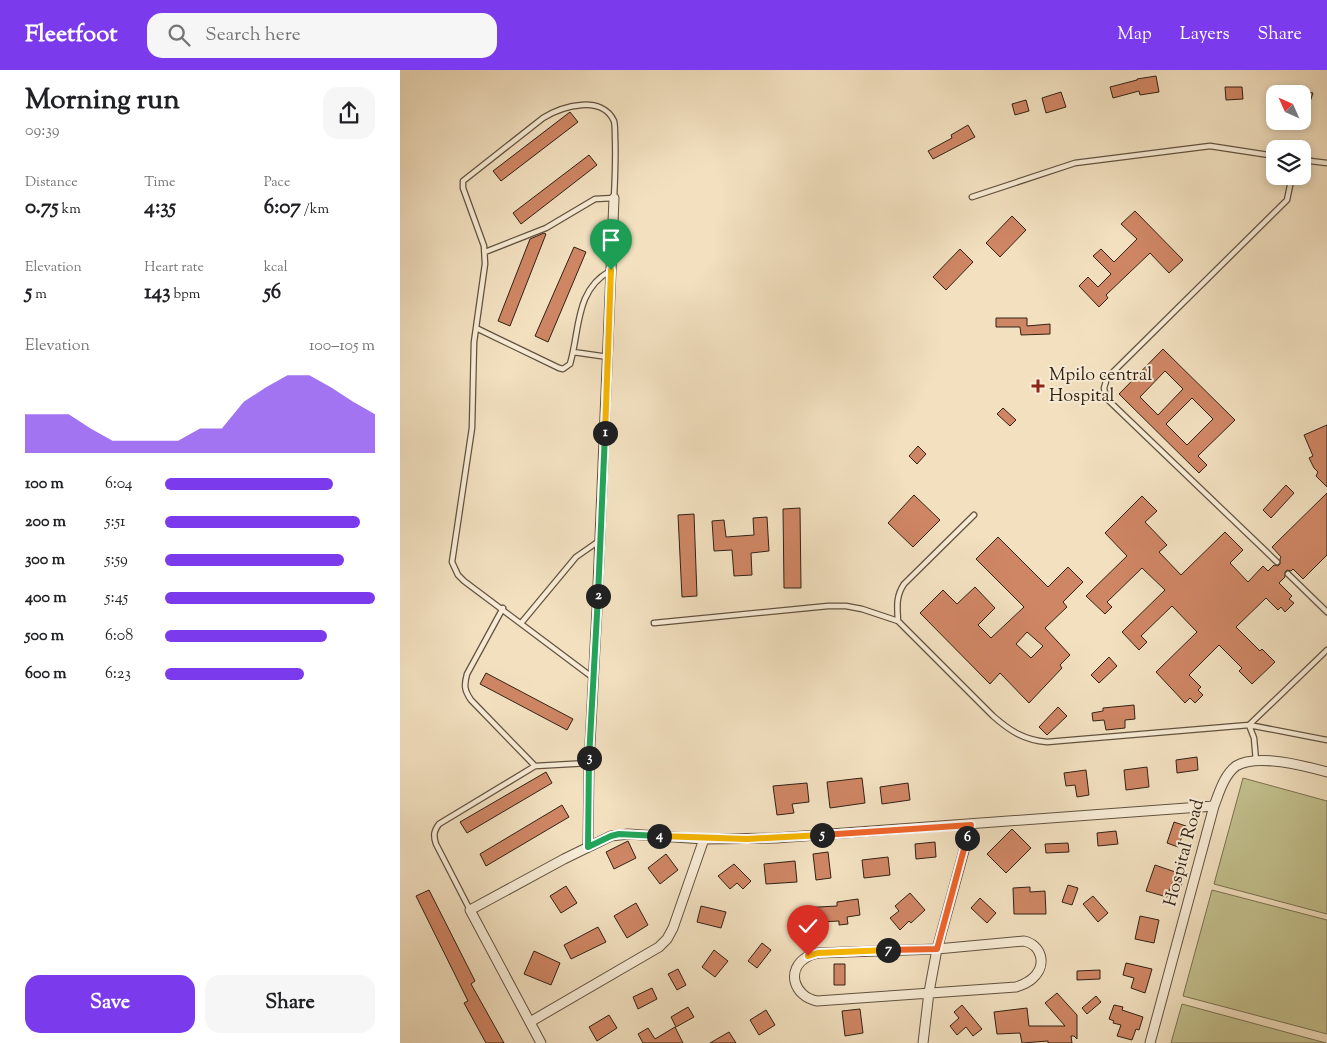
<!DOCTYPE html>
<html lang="en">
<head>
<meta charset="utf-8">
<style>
  body { margin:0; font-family:"Sorts Mill Goudy",serif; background:#f6f6f6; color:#202124; height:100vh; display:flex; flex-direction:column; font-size:19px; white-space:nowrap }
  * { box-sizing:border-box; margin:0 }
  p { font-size:16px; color:#757577 }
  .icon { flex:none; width:28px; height:28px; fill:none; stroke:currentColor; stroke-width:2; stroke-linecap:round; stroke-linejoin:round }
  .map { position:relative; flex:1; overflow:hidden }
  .drawer { display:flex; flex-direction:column; background:#fff; width:400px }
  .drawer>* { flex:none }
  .needle { width:32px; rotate:315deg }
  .controls { position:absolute; left:866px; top:15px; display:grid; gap:10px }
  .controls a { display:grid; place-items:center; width:45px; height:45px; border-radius:10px; background:#fff; box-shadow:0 2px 8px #0003; font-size:25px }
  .pin { position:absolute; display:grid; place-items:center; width:42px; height:42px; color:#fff; margin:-51px -21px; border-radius:50% 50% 50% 0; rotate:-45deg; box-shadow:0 0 5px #0007 }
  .pin .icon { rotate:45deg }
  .km { position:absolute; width:25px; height:25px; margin:-12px; border-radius:50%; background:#222; color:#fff; font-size:14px; line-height:25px; text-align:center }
  .round { display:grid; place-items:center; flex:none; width:52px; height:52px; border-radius:15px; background:#f6f6f6 }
  .headline { display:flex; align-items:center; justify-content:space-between; height:85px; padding:0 25px }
  h1 { font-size:28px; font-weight:700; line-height:38px }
  .figures { display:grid; grid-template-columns:repeat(3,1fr); gap:8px; height:85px; padding:5px 25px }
  .figures div { display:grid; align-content:center }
  .figures b { font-size:21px; font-weight:700 }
  .figures small { font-size:14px; font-weight:400 }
  .figures p { font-size:14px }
  .chart { height:140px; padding:10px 25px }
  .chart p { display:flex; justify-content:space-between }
  .chart svg { width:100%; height:90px; margin-top:5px; fill:#7c3aed; opacity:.7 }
  .primary-button { display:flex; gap:10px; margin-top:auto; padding:10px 25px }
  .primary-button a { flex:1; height:58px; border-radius:15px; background:#7c3aed; color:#fff; font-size:20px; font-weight:700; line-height:58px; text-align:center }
  .primary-button a+a { background:#f6f6f6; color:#202124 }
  ul { padding:0 25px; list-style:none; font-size:16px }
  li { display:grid; grid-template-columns:80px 60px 1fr; align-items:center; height:38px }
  li i { height:12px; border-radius:6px; background:#7c3aed }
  header { display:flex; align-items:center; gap:30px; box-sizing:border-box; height:70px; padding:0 25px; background:#7c3aed; color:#fff }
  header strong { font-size:24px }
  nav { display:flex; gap:28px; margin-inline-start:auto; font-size:18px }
  .search { width:350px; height:45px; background:#f6f6f6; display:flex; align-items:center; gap:12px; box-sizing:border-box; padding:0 18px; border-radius:15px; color:#757577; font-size:19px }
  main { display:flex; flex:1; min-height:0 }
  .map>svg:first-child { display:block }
</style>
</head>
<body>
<header>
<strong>Fleetfoot</strong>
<div class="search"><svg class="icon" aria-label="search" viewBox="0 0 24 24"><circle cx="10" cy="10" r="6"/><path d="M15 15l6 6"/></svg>Search here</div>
<nav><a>Map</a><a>Layers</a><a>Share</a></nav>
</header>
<main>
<section class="drawer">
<div class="headline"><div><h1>Morning run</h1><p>09:39</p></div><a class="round"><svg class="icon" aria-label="share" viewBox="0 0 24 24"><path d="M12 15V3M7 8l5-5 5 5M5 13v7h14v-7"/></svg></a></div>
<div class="figures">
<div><p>Distance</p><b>0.75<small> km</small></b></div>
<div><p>Time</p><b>4:35</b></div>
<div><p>Pace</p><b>6:07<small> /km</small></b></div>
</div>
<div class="figures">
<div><p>Elevation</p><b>5<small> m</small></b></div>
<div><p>Heart rate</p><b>143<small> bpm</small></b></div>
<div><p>kcal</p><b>56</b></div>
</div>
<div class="chart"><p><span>Elevation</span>100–105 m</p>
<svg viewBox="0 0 160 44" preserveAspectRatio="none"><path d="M0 44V25L10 25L20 25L30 32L40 38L50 38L60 38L70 38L80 32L90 32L100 19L110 12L120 6L130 6L140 12L150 19L160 25V44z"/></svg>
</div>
<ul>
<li><b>100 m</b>6:04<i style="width:80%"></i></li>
<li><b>200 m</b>5:51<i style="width:93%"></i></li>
<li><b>300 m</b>5:59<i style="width:85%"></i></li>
<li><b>400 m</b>5:45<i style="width:100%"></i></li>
<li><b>500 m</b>6:08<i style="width:77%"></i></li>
<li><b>600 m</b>6:23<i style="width:66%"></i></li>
</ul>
<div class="primary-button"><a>Save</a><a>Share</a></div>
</section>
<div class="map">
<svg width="927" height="973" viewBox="0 0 927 973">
  <rect width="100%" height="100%" fill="#f2e0bf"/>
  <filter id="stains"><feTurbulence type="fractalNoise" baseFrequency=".004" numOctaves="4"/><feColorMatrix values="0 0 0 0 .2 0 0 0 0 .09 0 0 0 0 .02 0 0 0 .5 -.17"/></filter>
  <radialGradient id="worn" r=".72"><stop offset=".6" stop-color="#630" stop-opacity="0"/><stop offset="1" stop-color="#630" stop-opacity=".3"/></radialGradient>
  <path fill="#c2c08d" stroke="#7a7152" d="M 843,708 L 927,731 L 927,844 L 814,814 Z
    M 812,820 L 927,850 L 927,964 L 783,926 Z
    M 782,934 L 926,973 L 771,973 Z"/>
  <path fill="#cf8664" stroke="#322216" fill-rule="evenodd" d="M 756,6 L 759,22 L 740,25 L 739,21 L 713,28 L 710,17 L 737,10 L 737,9 Z
    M 825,17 L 842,17 L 843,29 L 826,30 Z
    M 902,20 L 913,23 L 904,49 L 902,49 Z
    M 661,22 L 666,37 L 646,43 L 642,28 Z
    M 626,30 L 629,41 L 615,45 L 612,34 Z
    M 170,42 L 178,52 L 101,111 L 93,101 Z
    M 568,55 L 575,67 L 533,89 L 528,81 L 552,68 L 551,65 Z
    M 189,85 L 197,95 L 121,154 L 113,143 Z
    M 735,141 L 783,190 L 769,203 L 750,183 L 706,225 L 708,228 L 699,237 L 679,216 L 688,207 L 698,217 L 711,204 L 693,186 L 701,179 L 714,192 L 737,169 L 721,154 Z
    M 612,146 L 626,160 L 600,187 L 586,173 Z
    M 144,163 L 146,164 L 110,256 L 98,251 L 130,169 Z
    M 174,177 L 186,182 L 148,272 L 135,266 Z
    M 560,179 L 573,192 L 546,220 L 533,207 Z
    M 596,248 L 627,248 L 627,256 L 650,254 L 650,264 L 621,265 L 620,257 L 596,257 Z
    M 763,279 L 835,350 L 798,386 L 807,395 L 799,403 L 719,324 ZM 765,301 L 783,319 L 758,345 L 740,327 ZM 792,328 L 813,349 L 787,375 L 766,354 Z
    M 603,338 L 616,350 L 610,356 L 597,344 Z
    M 927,355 L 927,417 L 916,406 L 918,402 L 914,398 L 909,388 L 913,386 L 904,365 Z
    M 518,376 L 526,384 L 517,394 L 509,386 Z
    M 886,415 L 894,423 L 871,448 L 863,440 Z
    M 927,423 L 927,485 L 903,509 L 893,499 L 891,501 L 887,500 L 885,502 L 885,507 L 879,513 L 892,526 L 889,529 L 894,533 L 885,542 L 881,537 L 878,540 L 866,528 L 836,557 L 860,581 L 862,579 L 875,592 L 852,614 L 839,601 L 842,598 L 819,575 L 789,605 L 801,617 L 798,620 L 803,625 L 795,633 L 790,628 L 785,633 L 756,602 L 797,562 L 772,536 L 741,566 L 747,572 L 739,580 L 722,562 L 765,520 L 742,498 L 707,532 L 712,537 L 705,544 L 686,526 L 727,486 L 705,463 L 742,426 L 757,441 L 745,452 L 767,475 L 759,482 L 781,505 L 825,462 L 843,480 L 830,493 L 848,512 L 863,496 L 868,501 L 874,495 L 878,496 L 880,494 L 880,489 L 881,487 L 872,477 Z
    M 514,425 L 540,450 L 513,477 L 488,453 Z
    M 400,438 L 401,518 L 384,518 L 383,439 Z
    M 294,444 L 297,526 L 282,527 L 278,445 Z
    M 367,447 L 369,481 L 351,483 L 352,505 L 334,506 L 332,480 L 314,481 L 312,451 L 324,450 L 326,467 L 354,465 L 353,448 Z
    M 598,467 L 648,517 L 668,497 L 683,512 L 663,532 L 667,537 L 645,558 L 670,585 L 660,595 L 662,598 L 629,633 L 600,603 L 590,614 L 520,543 L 543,520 L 557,534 L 575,517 L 595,538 L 578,555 L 591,568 L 624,537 L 576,489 ZM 627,562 L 643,576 L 631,588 L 616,574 Z
    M 709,587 L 717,596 L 699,613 L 691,605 Z
    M 86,603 L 173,649 L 167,660 L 80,614 Z
    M 734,635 L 735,649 L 725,650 L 725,658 L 706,660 L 704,650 L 693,651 L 692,643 L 703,641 L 703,638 Z
    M 658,637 L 667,646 L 647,665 L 639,657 Z
    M 797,687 L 798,700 L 777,703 L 776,690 Z
    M 747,697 L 749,717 L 726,720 L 724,700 Z
    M 686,700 L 689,725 L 677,727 L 675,715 L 666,716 L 664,703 Z
    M 146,702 L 152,713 L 67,763 L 60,752 Z
    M 462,708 L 465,733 L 430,738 L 427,712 Z
    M 407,713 L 409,732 L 392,734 L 394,743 L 377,745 L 373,716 Z
    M 508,713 L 510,730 L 482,734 L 480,717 Z
    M 162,735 L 169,747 L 86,796 L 80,784 Z
    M 774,752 L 786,756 L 778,777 L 767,773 Z
    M 612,759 L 631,778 L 606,803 L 587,784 Z
    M 716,761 L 718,774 L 698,776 L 697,763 Z
    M 228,771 L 236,788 L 214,799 L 206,782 Z
    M 535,772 L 536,787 L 516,789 L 515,774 Z
    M 668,773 L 669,782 L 646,783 L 645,774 Z
    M 428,782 L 431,808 L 416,810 L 413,784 Z
    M 266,784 L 278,800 L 260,814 L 248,798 Z
    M 488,787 L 490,805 L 464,808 L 462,790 Z
    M 395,791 L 397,812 L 366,814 L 364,794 Z
    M 334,794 L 351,811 L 343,819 L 337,813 L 330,819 L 318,806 Z
    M 755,795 L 784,805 L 781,816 L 772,813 L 767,827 L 746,821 Z
    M 668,815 L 678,818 L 672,835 L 662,832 Z
    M 166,816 L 177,833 L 161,843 L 150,826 Z
    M 630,817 L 630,822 L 645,821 L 646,844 L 614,844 L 613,818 Z
    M 29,820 L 75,911 L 71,914 L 104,973 L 86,973 L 64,933 L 68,931 L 16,826 Z
    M 510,823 L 525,840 L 511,853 L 509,851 L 500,860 L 490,848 L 499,841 L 495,836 Z
    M 693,826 L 708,843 L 698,852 L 683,834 Z
    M 580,828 L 596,843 L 587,853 L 571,838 Z
    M 458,829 L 460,845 L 447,847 L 448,854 L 439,855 L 439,851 L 400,853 L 400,838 L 437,836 L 437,832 Z
    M 236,833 L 248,855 L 227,868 L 214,846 Z
    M 301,836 L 326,842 L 321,858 L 297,852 Z
    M 740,846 L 759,850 L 754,873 L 735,869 Z
    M 198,857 L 206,872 L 171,889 L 164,875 Z
    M 362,873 L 371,880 L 357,898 L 348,891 Z
    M 314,880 L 328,891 L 315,907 L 302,897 Z
    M 134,881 L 160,893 L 151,915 L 124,904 Z
    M 726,893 L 752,899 L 745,923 L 731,918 L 734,908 L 723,905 Z
    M 434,894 L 445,894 L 445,915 L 434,915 Z
    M 278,899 L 286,915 L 277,920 L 268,904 Z
    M 700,900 L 700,909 L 677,910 L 677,901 Z
    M 252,918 L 257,929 L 238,939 L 233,927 Z
    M 657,923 L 677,945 L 677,969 L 674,966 L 671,966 L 672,973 L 648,973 L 648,971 L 622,973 L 620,963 L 597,964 L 594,942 L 627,938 L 629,956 L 665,956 L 645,933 Z
    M 696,926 L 701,932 L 687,944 L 682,938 Z
    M 562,935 L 582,959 L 573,966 L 566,957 L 557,965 L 550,956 L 559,948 L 554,942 Z
    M 714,935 L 723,937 L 722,940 L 743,947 L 739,960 L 736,959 L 732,970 L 717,966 L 721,955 L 713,953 L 714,951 L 709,949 Z
    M 288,937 L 294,947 L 276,957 L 271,947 Z
    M 460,939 L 463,963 L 445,966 L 442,941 Z
    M 366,940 L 375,955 L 359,965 L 350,950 Z
    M 209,945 L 217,958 L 197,971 L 189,957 Z
    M 275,957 L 283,973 L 243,973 L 238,964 L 248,958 L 255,969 Z
    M 329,962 L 336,973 L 310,973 Z"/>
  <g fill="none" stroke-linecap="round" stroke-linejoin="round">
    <defs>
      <path id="lane" d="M 902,90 L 927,93
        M 572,127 L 675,93 L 810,76 L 875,86
        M 85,182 L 146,158 L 195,129 L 214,128 C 215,107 216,87 215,66 C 215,62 215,55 214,51 C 208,38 195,34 182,35 C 167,36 156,40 143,48 L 63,111 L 63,118 L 84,176 L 85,194 L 74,272 L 72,358 L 52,492 L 58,505 L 64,511 L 192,607
        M 76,258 L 159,298 L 163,299 L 170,294 C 180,260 175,220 210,201
        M 173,282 L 208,287
        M 877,492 L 706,328 L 704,318 L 707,308 L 887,130 L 892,106
        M 888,504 L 927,542
        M 103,538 L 67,604 C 64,615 64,620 71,630 L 135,696
        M 498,551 C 497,536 496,526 504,514 L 574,445
        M 122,552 L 176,487 L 199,471
        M 254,553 L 428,536 L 446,536 L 462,539 L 498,551 L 593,646 C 610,661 624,670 647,672 L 849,655 L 927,670
        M 856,691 L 854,668 L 849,655 L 927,580
        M 70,840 L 36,774 C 33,765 34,761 39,754 L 135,696 L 189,693"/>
      <path id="street" d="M 188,777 L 189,693 L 197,539 L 214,128
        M 624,871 C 642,875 647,895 633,908 C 628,913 622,915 616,917 L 417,931 C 393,926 386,899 407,887 C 410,885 415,884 418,883 L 537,879 Z
        M 130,952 L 259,877 L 267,869 L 273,858 L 304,769
        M 141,973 L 70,840 L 164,789 L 211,766 L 228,764 L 304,769 L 376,768 L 814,736
        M 523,973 L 529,922 L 537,879 L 571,755
        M 750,973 L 814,736 C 819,723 824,705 836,696 C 857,683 905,696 927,702"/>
    </defs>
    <use href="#lane" stroke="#625240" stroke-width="7"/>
    <use href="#street" stroke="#625240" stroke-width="11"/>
    <use href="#lane" stroke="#f7ebd5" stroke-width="4.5"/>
    <use href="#street" stroke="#f7ebd5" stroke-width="9"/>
  </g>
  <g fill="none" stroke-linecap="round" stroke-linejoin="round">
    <defs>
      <path id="split-1" d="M 205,363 L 211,200"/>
      <path id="split-2" d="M 198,526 L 205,363"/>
      <path id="split-3" d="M 189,688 L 198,526"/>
      <path id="split-4" d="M 189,688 L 188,777 L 211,766 L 219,764 L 259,766"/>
      <path id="split-5" d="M 259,766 L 347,769 L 422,765"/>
      <path id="split-6" d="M 422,765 L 571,755 L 567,768"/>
      <path id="split-7" d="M 488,880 L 537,879 L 567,768"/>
      <path id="split-8" d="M 408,886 L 418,883 L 488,880"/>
    </defs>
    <use href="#split-1" stroke="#fff" stroke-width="10"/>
    <use href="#split-2" stroke="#fff" stroke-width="10"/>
    <use href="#split-3" stroke="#fff" stroke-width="10"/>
    <use href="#split-4" stroke="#fff" stroke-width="10"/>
    <use href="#split-5" stroke="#fff" stroke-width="10"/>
    <use href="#split-6" stroke="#fff" stroke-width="10"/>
    <use href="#split-7" stroke="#fff" stroke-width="10"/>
    <use href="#split-8" stroke="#fff" stroke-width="10"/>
    <use href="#split-1" stroke="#f5b400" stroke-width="6"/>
    <use href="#split-2" stroke="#22a559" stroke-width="6"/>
    <use href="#split-3" stroke="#22a559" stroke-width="6"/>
    <use href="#split-4" stroke="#22a559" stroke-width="6"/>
    <use href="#split-5" stroke="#f5b400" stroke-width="6"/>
    <use href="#split-6" stroke="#f0652b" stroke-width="6"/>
    <use href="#split-7" stroke="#f0652b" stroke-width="6"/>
    <use href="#split-8" stroke="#f5b400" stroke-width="6"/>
  </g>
  <path fill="#8f2418" stroke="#f7ebd5" stroke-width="2" d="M635.5 308.5h5v5h5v5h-5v5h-5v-5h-5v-5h5z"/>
  <g text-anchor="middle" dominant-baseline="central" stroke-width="4" stroke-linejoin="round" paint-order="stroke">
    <g font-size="18" fill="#322216" stroke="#f7ebd5" text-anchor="start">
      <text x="649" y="306">Mpilo central<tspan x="649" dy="21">Hospital</tspan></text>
    </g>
    <g font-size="18" fill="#322216" stroke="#f7ebd5">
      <text transform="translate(785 783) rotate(-75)">Hospital Road</text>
    </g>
  </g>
  <rect width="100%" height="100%" filter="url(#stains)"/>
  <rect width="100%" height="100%" fill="url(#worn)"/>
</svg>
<div class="controls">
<a><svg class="needle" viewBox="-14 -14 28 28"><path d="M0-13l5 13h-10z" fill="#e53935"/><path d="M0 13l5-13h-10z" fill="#757577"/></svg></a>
<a><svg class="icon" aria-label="layers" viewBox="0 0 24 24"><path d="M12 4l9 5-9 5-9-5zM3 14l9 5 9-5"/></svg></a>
</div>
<div class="pin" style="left:211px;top:200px;background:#1e9e55"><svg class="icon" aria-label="arrive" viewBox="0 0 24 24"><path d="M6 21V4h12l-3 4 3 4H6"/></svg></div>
<div class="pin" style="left:408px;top:886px;background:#d93025"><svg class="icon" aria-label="check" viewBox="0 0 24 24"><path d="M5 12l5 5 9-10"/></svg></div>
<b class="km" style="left:205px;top:363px">1</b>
<b class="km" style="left:198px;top:526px">2</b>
<b class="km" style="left:189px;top:688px">3</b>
<b class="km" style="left:259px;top:766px">4</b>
<b class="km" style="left:422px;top:765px">5</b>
<b class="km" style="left:567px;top:768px">6</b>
<b class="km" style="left:488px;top:880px">7</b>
</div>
</main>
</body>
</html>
